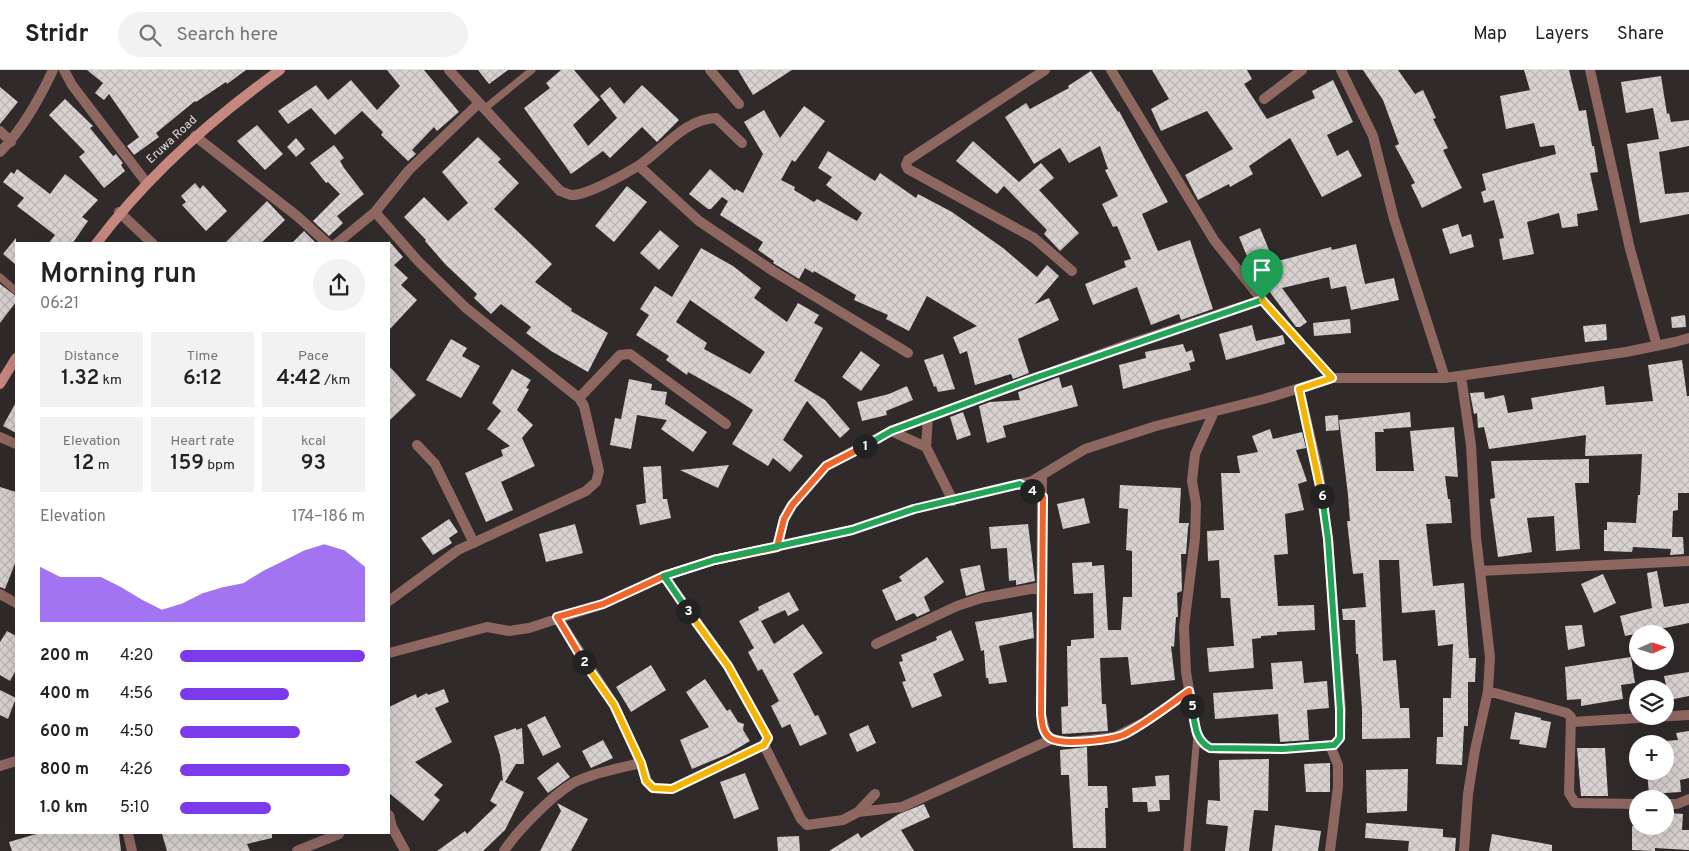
<!DOCTYPE html>
<html lang="en">
<head>
<meta charset="utf-8">
<style>
  body { margin:0; font-family:Overpass,sans-serif; background:#f2f2f2; color:#222; height:100vh; display:flex; flex-direction:column; font-size:19px; white-space:nowrap }
  * { box-sizing:border-box; margin:0 }
  p { font-size:16px; color:#767676 }
  .icon { flex:none; width:28px; height:28px; fill:none; stroke:currentColor; stroke-width:2; stroke-linecap:round; stroke-linejoin:round }
  .map { position:relative; flex:1; overflow:hidden }
  .details { position:absolute; left:15px; top:172px; width:375px; height:592px; display:flex; flex-direction:column; background:#fff; border-radius:0px; box-shadow:0 5px 20px #0002 }
  .details>* { flex:none }
  .needle { width:32px; rotate:87deg }
  .fabs { position:absolute; left:1629px; top:555px; display:grid; gap:10px }
  .fabs a { display:grid; place-items:center; width:45px; height:45px; border-radius:50%; background:#fff; box-shadow:0 5px 20px #0002; font-size:25px }
  .pin { position:absolute; display:grid; place-items:center; width:42px; height:42px; color:#fff; margin:-51px -21px; border-radius:50% 50% 50% 0; rotate:-45deg; box-shadow:0 0 5px #0007 }
  .pin .icon { rotate:45deg }
  .km { position:absolute; width:25px; height:25px; margin:-12px; border-radius:50%; background:#222; color:#fff; font-size:14px; line-height:25px; text-align:center }
  .round { display:grid; place-items:center; flex:none; width:52px; height:52px; border-radius:26px; background:#f2f2f2 }
  .overview { display:flex; align-items:center; justify-content:space-between; height:85px; padding:0 25px }
  h1 { font-size:28px; font-weight:600; line-height:38px }
  .metrics { display:grid; grid-template-columns:repeat(3,1fr); gap:8px; height:85px; padding:5px 25px }
  .metrics div { display:grid; align-content:center; border-radius:0px; background:#f2f2f2; text-align:center }
  .metrics b { font-size:21px; font-weight:600 }
  .metrics small { font-size:14px; font-weight:400 }
  .metrics p { font-size:14px }
  .chart { height:140px; padding:10px 25px }
  .chart p { display:flex; justify-content:space-between }
  .chart svg { width:100%; height:90px; margin-top:5px; fill:#7c3aed; opacity:.7 }
  ul { padding:0 25px; list-style:none; font-size:16px }
  li { display:grid; grid-template-columns:80px 60px 1fr; align-items:center; height:38px }
  li i { height:12px; border-radius:6px; background:#7c3aed }
  header { display:flex; align-items:center; gap:30px; box-sizing:border-box; height:70px; padding:0 25px; background:#fff; border-bottom:1px solid #e0e0e0 }
  header strong { font-size:24px }
  nav { display:flex; gap:28px; margin-inline-start:auto; font-size:18px }
  .search { width:350px; height:45px; background:#f2f2f2; display:flex; align-items:center; gap:12px; box-sizing:border-box; padding:0 18px; border-radius:28px; color:#767676; font-size:19px }
  .map>svg:first-child { display:block }
</style>
</head>
<body>
<header>
<strong>Stridr</strong>
<div class="search"><svg class="icon" aria-label="search" viewBox="0 0 24 24"><circle cx="10" cy="10" r="6"/><path d="M15 15l6 6"/></svg>Search here</div>
<nav><a>Map</a><a>Layers</a><a>Share</a></nav>
</header>
<div class="map">
<svg width="1689" height="781" viewBox="0 0 1689 781">
  <defs>
    <pattern id="building-cross-hatch" width="8" height="8" patternUnits="userSpaceOnUse" patternTransform="scale(1.25)"><rect width="8" height="8" fill="#d8d2d1"/><path d="M0 0l8 8M0 8l8-8" fill="none" stroke="#bab5b4"/></pattern>
  </defs>
  <rect width="100%" height="100%" fill="#302b2a"/>
  <path fill="url(#building-cross-hatch)" fill-rule="evenodd" d="M 87,0 L 246,0 L 227,14 L 226,12 L 196,32 L 195,31 L 156,63 L 159,67 L 134,85 L 127,76 L 139,67 L 109,24 L 104,30 L 95,23 L 103,13 Z
    M 387,0 L 424,0 L 459,42 L 437,61 L 434,57 L 412,80 L 416,84 L 408,91 L 381,65 L 383,62 L 362,41 L 335,65 L 311,38 L 288,54 L 278,41 L 316,15 L 328,30 L 351,10 L 377,40 L 400,16 Z
    M 478,0 L 508,0 L 489,14 Z
    M 561,0 L 574,0 L 600,30 L 573,55 L 588,76 L 617,48 L 600,26 L 610,17 L 624,34 L 642,15 L 679,50 L 657,72 L 642,57 L 610,88 L 603,81 L 571,104 L 524,38 L 550,18 L 546,13 Z
    M 738,0 L 792,0 L 753,25 Z
    M 1152,0 L 1247,0 L 1252,9 L 1244,14 L 1267,49 L 1315,28 L 1312,21 L 1333,10 L 1353,52 L 1327,65 L 1337,86 L 1348,80 L 1362,106 L 1322,127 L 1290,68 L 1249,96 L 1253,104 L 1230,117 L 1229,114 L 1198,130 L 1185,105 L 1233,79 L 1207,41 L 1161,61 L 1151,39 L 1169,29 Z
    M 1363,0 L 1398,0 L 1415,24 L 1423,20 L 1436,48 L 1433,49 L 1448,78 L 1443,80 L 1462,118 L 1422,138 L 1411,115 L 1415,113 L 1395,76 L 1399,74 L 1383,30 Z
    M 1524,0 L 1569,0 L 1579,41 L 1586,40 L 1592,76 L 1594,76 L 1598,102 L 1590,103 L 1598,140 L 1577,144 L 1578,156 L 1562,158 L 1559,143 L 1527,152 L 1534,184 L 1503,190 L 1499,169 L 1504,168 L 1494,130 L 1484,133 L 1481,122 L 1486,120 L 1482,104 L 1556,84 L 1554,75 L 1540,77 L 1534,53 L 1506,59 L 1500,26 L 1530,20 Z
    M 1091,1 L 1118,42 L 1119,41 L 1168,132 L 1142,144 L 1158,181 L 1190,170 L 1213,239 L 1181,250 L 1179,244 L 1151,255 L 1137,217 L 1093,235 L 1085,214 L 1126,197 L 1124,191 L 1131,189 L 1117,156 L 1113,157 L 1102,134 L 1118,126 L 1105,100 L 1108,99 L 1100,76 L 1069,93 L 1060,78 L 1034,94 L 1005,47 L 1026,33 L 1030,39 L 1069,18 L 1068,16 Z
    M 1661,6 L 1667,44 L 1669,43 L 1671,52 L 1689,50 L 1689,76 L 1659,82 L 1665,124 L 1689,122 L 1689,144 L 1640,153 L 1627,74 L 1659,69 L 1653,38 L 1626,43 L 1621,12 Z
    M 0,17 L 18,32 L 0,54 Z
    M 65,29 L 93,56 L 90,58 L 113,86 L 116,84 L 123,93 L 121,95 L 125,101 L 104,118 L 79,87 L 85,82 L 49,45 Z
    M 804,36 L 825,51 L 795,92 L 792,90 L 781,110 L 795,117 L 794,120 L 814,132 L 817,129 L 857,151 L 862,143 L 826,115 L 832,107 L 818,98 L 828,81 L 875,111 L 880,103 L 916,128 L 918,124 L 952,142 L 1003,178 L 1037,207 L 1047,195 L 1059,206 L 1035,234 L 1049,228 L 1059,250 L 1018,269 L 1029,303 L 1013,309 L 1011,304 L 975,315 L 967,281 L 960,284 L 953,267 L 977,256 L 927,226 L 909,261 L 886,249 L 888,245 L 854,230 L 856,225 L 814,201 L 813,203 L 805,198 L 799,209 L 773,193 L 774,191 L 758,180 L 763,172 L 720,145 L 728,131 L 722,127 L 711,139 L 708,139 L 689,124 L 710,99 L 735,121 L 736,119 L 743,123 L 763,84 L 744,52 L 764,40 L 780,68 Z
    M 257,55 L 283,84 L 265,100 L 237,71 Z
    M 478,67 L 501,89 L 498,92 L 519,113 L 494,139 L 552,194 L 535,212 L 572,239 L 571,241 L 608,263 L 588,302 L 551,281 L 526,263 L 531,257 L 501,234 L 491,244 L 474,228 L 477,224 L 446,195 L 425,171 L 426,170 L 404,147 L 424,127 L 448,151 L 468,133 L 442,102 Z
    M 296,68 L 305,79 L 296,87 L 287,77 Z
    M 973,71 L 1019,112 L 1041,93 L 1054,108 L 1039,120 L 1079,163 L 1060,181 L 1044,164 L 1047,160 L 1004,116 L 997,124 L 956,91 Z
    M 334,75 L 344,88 L 340,91 L 344,98 L 364,124 L 337,146 L 343,153 L 329,166 L 313,151 L 340,124 L 328,112 L 326,113 L 310,93 Z
    M 17,99 L 50,124 L 65,104 L 98,130 L 82,147 L 88,151 L 72,174 L 48,174 L 55,165 L 17,136 L 24,128 L 3,112 L 11,102 L 14,104 Z
    M 195,113 L 200,119 L 203,115 L 227,141 L 206,161 L 182,135 L 186,132 L 181,126 Z
    M 627,116 L 647,132 L 614,172 L 595,156 Z
    M 267,131 L 285,150 L 260,174 L 224,174 Z
    M 1458,154 L 1462,167 L 1471,164 L 1474,177 L 1450,184 L 1442,159 Z
    M 1260,158 L 1274,192 L 1331,177 L 1332,180 L 1356,174 L 1365,214 L 1394,208 L 1399,230 L 1351,240 L 1346,216 L 1331,219 L 1329,207 L 1282,218 L 1307,252 L 1300,257 L 1296,257 L 1252,198 L 1239,167 Z
    M 660,160 L 679,176 L 659,200 L 640,183 Z
    M 304,161 L 317,174 L 291,174 Z
    M 16,168 L 16,195 L 3,184 Z
    M 389,171 L 403,187 L 394,195 L 408,208 L 401,215 L 417,230 L 389,260 Z
    M 701,178 L 733,196 L 761,218 L 754,228 L 787,252 L 798,233 L 819,245 L 814,253 L 823,258 L 794,311 L 825,330 L 850,359 L 840,368 L 807,331 L 783,370 L 803,386 L 790,402 L 773,388 L 768,396 L 732,374 L 753,340 L 731,326 L 688,302 L 687,305 L 666,290 L 669,286 L 636,265 L 649,245 L 640,239 L 655,216 L 672,227 ZM 690,230 L 765,282 L 750,304 L 704,279 L 707,273 L 676,252 Z
    M 0,214 L 16,226 L 16,232 L 0,253 Z
    M 1685,245 L 1686,257 L 1672,258 L 1671,247 Z
    M 1350,249 L 1351,263 L 1314,266 L 1313,253 Z
    M 1606,254 L 1607,270 L 1585,272 L 1583,256 Z
    M 1252,255 L 1256,271 L 1283,265 L 1285,274 L 1226,290 L 1219,264 Z
    M 451,269 L 467,278 L 462,286 L 480,296 L 461,328 L 426,310 Z
    M 1183,274 L 1186,282 L 1192,280 L 1195,291 L 1189,293 L 1191,300 L 1123,319 L 1119,295 L 1146,288 L 1145,282 Z
    M 861,281 L 880,295 L 861,321 L 842,307 Z
    M 943,284 L 955,319 L 938,322 L 936,316 L 934,317 L 924,290 Z
    M 1682,290 L 1687,326 L 1689,326 L 1689,423 L 1678,423 L 1678,440 L 1673,441 L 1672,467 L 1683,467 L 1684,484 L 1670,485 L 1671,479 L 1633,477 L 1632,482 L 1604,481 L 1604,460 L 1607,460 L 1607,452 L 1636,453 L 1638,425 L 1640,425 L 1642,384 L 1585,386 L 1586,365 L 1489,379 L 1484,357 L 1478,358 L 1477,343 L 1474,344 L 1470,323 L 1484,322 L 1485,329 L 1504,325 L 1508,343 L 1533,339 L 1531,328 L 1604,316 L 1606,335 L 1653,331 L 1648,295 Z
    M 389,296 L 416,325 L 389,351 Z
    M 512,299 L 531,310 L 526,318 L 529,319 L 517,340 L 533,355 L 522,368 L 535,396 L 501,412 L 513,440 L 486,452 L 465,403 L 503,386 L 501,380 L 510,376 L 487,359 L 501,341 L 492,333 Z
    M 1059,307 L 1062,318 L 1072,315 L 1078,336 L 1003,356 L 1006,367 L 987,373 L 979,336 L 990,332 L 1020,330 L 1018,322 Z
    M 629,309 L 652,314 L 651,320 L 667,322 L 665,334 L 707,362 L 693,382 L 661,359 L 667,350 L 637,345 L 631,379 L 610,375 L 615,348 L 621,349 Z
    M 907,316 L 913,330 L 886,341 L 887,345 L 862,351 L 857,332 L 889,324 Z
    M 16,332 L 16,363 L 3,356 Z
    M 963,342 L 971,365 L 957,370 L 950,347 Z
    M 1410,342 L 1411,357 L 1383,359 L 1384,362 L 1375,362 L 1376,401 L 1414,401 L 1410,361 L 1454,357 L 1458,407 L 1445,406 L 1448,429 L 1450,429 L 1452,453 L 1426,454 L 1433,516 L 1464,513 L 1469,588 L 1476,588 L 1475,612 L 1468,612 L 1468,656 L 1464,656 L 1462,695 L 1436,694 L 1437,667 L 1443,667 L 1443,628 L 1451,628 L 1453,574 L 1438,576 L 1435,540 L 1402,543 L 1399,490 L 1379,490 L 1383,591 L 1396,590 L 1400,638 L 1409,638 L 1410,668 L 1362,669 L 1362,639 L 1358,584 L 1356,584 L 1355,550 L 1343,550 L 1342,539 L 1366,537 L 1363,503 L 1353,504 L 1347,451 L 1350,451 L 1348,425 L 1339,350 Z
    M 1338,345 L 1339,360 L 1326,361 L 1325,346 Z
    M 1270,359 L 1273,369 L 1302,362 L 1306,378 L 1296,380 L 1307,411 L 1298,414 L 1304,440 L 1285,444 L 1288,484 L 1274,485 L 1278,536 L 1314,535 L 1315,560 L 1277,562 L 1277,565 L 1261,566 L 1261,568 L 1252,569 L 1254,598 L 1209,602 L 1207,578 L 1234,576 L 1230,528 L 1221,528 L 1219,490 L 1208,491 L 1207,461 L 1224,460 L 1221,403 L 1240,403 L 1237,386 L 1258,382 L 1252,366 Z
    M 1589,389 L 1589,413 L 1575,413 L 1580,479 L 1556,481 L 1554,446 L 1527,448 L 1532,482 L 1498,487 L 1490,429 L 1495,428 L 1491,391 Z
    M 729,395 L 718,418 L 680,400 Z
    M 661,396 L 663,429 L 667,429 L 671,448 L 640,455 L 636,435 L 646,433 L 643,397 Z
    M 1120,415 L 1181,418 L 1179,453 L 1189,453 L 1188,458 L 1186,484 L 1181,484 L 1182,521 L 1177,523 L 1178,547 L 1176,547 L 1174,577 L 1171,576 L 1175,610 L 1131,615 L 1128,587 L 1100,588 L 1102,634 L 1106,634 L 1108,661 L 1062,664 L 1061,637 L 1068,636 L 1067,576 L 1071,576 L 1071,570 L 1094,568 L 1093,523 L 1074,524 L 1072,493 L 1092,492 L 1092,496 L 1104,495 L 1108,560 L 1121,560 L 1123,527 L 1132,527 L 1132,481 L 1126,480 L 1128,439 L 1119,438 Z
    M 0,417 L 16,422 L 16,491 L 5,519 L 0,517 Z
    M 1084,428 L 1090,453 L 1063,459 L 1057,434 Z
    M 449,449 L 458,462 L 449,468 L 452,473 L 433,485 L 421,468 Z
    M 575,454 L 583,483 L 546,492 L 539,464 Z
    M 1028,454 L 1035,511 L 1016,515 L 1016,510 L 1009,511 L 1007,478 L 991,479 L 989,457 Z
    M 927,487 L 944,512 L 924,527 L 930,541 L 917,547 L 914,543 L 896,551 L 882,520 L 902,511 L 899,507 Z
    M 980,495 L 985,520 L 966,526 L 960,499 Z
    M 1657,501 L 1664,537 L 1689,533 L 1689,553 L 1625,566 L 1620,546 L 1652,538 L 1647,503 Z
    M 1603,504 L 1616,533 L 1594,543 L 1581,514 Z
    M 789,522 L 799,540 L 788,546 L 785,540 L 761,551 L 774,574 L 803,554 L 823,583 L 793,604 L 815,646 L 818,645 L 827,664 L 800,676 L 790,654 L 782,658 L 771,636 L 779,631 L 762,599 L 758,601 L 748,582 L 754,578 L 739,551 L 759,540 L 758,537 Z
    M 1032,542 L 1034,568 L 999,576 L 1007,612 L 989,614 L 988,608 L 986,608 L 984,580 L 981,581 L 975,552 Z
    M 1582,555 L 1585,576 L 1568,580 L 1565,556 Z
    M 951,560 L 964,590 L 933,604 L 942,626 L 912,638 L 902,612 L 906,611 L 899,592 L 903,591 L 901,585 L 937,570 L 936,567 Z
    M 7,561 L 16,566 L 16,600 L 10,611 L 0,605 L 0,572 Z
    M 1631,587 L 1635,613 L 1621,615 L 1623,629 L 1581,636 L 1581,629 L 1567,630 L 1565,597 Z
    M 1302,591 L 1304,613 L 1327,611 L 1329,638 L 1307,640 L 1309,670 L 1280,672 L 1278,644 L 1215,649 L 1213,623 L 1273,619 L 1271,593 Z
    M 651,595 L 666,620 L 631,642 L 616,617 Z
    M 1689,602 L 1689,626 L 1669,630 L 1664,606 Z
    M 705,609 L 727,641 L 730,639 L 738,652 L 744,654 L 743,660 L 750,671 L 728,684 L 692,699 L 680,670 L 709,657 L 686,622 Z
    M 444,619 L 449,632 L 435,638 L 452,672 L 415,692 L 443,715 L 434,725 L 440,730 L 423,751 L 389,723 L 389,637 L 416,624 L 417,628 L 427,623 L 428,625 Z
    M 0,620 L 16,628 L 8,649 L 0,645 Z
    M 1515,642 L 1541,648 L 1541,650 L 1551,652 L 1546,678 L 1519,674 L 1520,670 L 1510,669 Z
    M 545,646 L 561,677 L 543,686 L 527,655 Z
    M 868,655 L 876,673 L 857,682 L 849,664 Z
    M 516,658 L 516,660 L 522,658 L 524,694 L 516,694 L 505,712 L 524,722 L 505,760 L 483,781 L 437,781 L 465,761 L 467,764 L 497,735 L 490,731 L 501,710 L 503,711 L 500,685 L 494,666 Z
    M 1689,661 L 1689,708 L 1680,710 L 1681,722 L 1649,724 L 1647,701 L 1665,701 L 1665,671 L 1678,670 L 1676,663 Z
    M 603,670 L 613,688 L 591,698 L 582,681 Z
    M 1087,677 L 1088,716 L 1107,716 L 1108,738 L 1105,738 L 1106,778 L 1073,778 L 1069,705 L 1061,705 L 1060,680 Z
    M 1577,678 L 1605,678 L 1608,726 L 1581,726 Z
    M 1269,689 L 1268,741 L 1254,740 L 1249,781 L 1225,781 L 1228,756 L 1206,754 L 1208,730 L 1220,731 L 1219,690 Z
    M 558,692 L 570,707 L 548,723 L 537,708 Z
    M 1330,693 L 1330,722 L 1306,722 L 1304,694 Z
    M 1408,699 L 1407,741 L 1367,743 L 1366,700 Z
    M 745,703 L 759,739 L 734,749 L 720,712 Z
    M 1169,705 L 1170,730 L 1159,730 L 1160,741 L 1148,742 L 1147,732 L 1133,732 L 1132,718 L 1156,716 L 1155,706 Z
    M 557,733 L 588,749 L 571,781 L 540,781 L 561,741 Z
    M 924,734 L 930,747 L 901,760 L 914,781 L 829,781 L 858,763 L 861,768 L 899,744 Z
    M 1670,743 L 1683,744 L 1682,760 L 1689,760 L 1689,780 L 1655,778 L 1655,781 L 1632,780 L 1632,756 L 1669,756 Z
    M 1366,753 L 1443,759 L 1443,767 L 1456,768 L 1455,781 L 1408,781 L 1409,771 L 1365,768 Z
    M 1275,755 L 1321,761 L 1318,781 L 1272,781 Z
    M 36,764 L 119,764 L 121,781 L 12,781 L 9,772 Z
    M 162,764 L 272,764 L 272,768 L 247,774 L 250,781 L 167,781 Z
    M 1492,764 L 1552,775 L 1552,781 L 1489,781 Z
    M 799,766 L 800,781 L 778,781 L 777,767 Z"/>
  <g fill="none" stroke-linecap="round" stroke-linejoin="round">
    <path stroke="#8f6761" stroke-width="7" d="M 484,39 L 532,0
      M 0,207 L 16,221
      M 1187,781 L 1197,665"/>
    <path stroke="#8f6761" stroke-width="10" d="M 64,0 L 72,15 L 146,112
      M 449,0 L 560,121 C 564,122 567,124 571,125 C 586,126 625,104 638,96 C 663,80 684,49 716,48 L 742,73
      M 710,0 L 739,34
      M 1045,0 L 908,90 L 906,95 L 908,99 L 1034,168 L 1072,201
      M 1111,0 L 1214,170 L 1262,230 L 1332,308
      M 1341,0 L 1373,66 L 1394,149 L 1445,308
      M 1590,0 L 1630,179 L 1657,276
      M 1264,29 L 1302,0
      M 0,61 L 11,72
      M 195,66 L 297,146 L 328,174
      M 0,82 C 23,59 39,30 53,0
      M 639,96 L 699,151 L 773,201 L 908,283
      M 119,142 L 153,174
      M 375,142 L 418,191 L 466,238 L 579,328 L 584,336 L 599,401 L 596,412 L 586,421 L 458,480 L 389,531
      M 336,174 L 375,142 L 409,100 L 479,33
      M 1461,306 L 1471,375 L 1476,467 L 1490,587 L 1488,621 L 1475,680 L 1468,724 L 1464,781
      M 579,328 L 620,285 L 630,284 L 726,354
      M 1214,342 L 1195,384 L 1192,411 L 1196,434 L 1195,468 L 1184,557 L 1186,602 L 1197,665 L 1202,673 L 1210,678 L 1221,679 L 1283,679 L 1334,675 L 1340,668 L 1341,640 L 1328,469 L 1318,400 L 1299,319
      M 928,347 L 926,377 L 953,431
      M 891,361 L 926,377
      M 0,367 L 16,374
      M 417,375 L 435,394 L 474,473
      M 1042,405 L 1041,644 L 1046,664 L 1052,669 L 1068,672 L 1115,667 L 1145,652 L 1189,621
      M 1020,414 L 1043,427
      M 777,477 L 784,449 L 792,435 L 826,396 L 891,361 L 1123,276 L 1262,230
      M 1480,501 L 1689,491
      M 0,524 L 16,533
      M 557,547 L 614,635 L 641,693 L 647,711 L 653,718 L 672,719 L 764,675 L 768,668 L 728,596 L 664,506
      M 876,574 L 957,536 L 981,528 L 1042,517
      M 389,583 L 487,557 L 509,561 L 529,558 L 603,534 L 664,506 L 714,490 L 852,460 L 914,439 L 1032,411 L 1085,379 L 1156,356 L 1264,329 L 1332,308 L 1445,308 L 1626,282 L 1675,272 L 1689,268
      M 1488,621 L 1567,643 L 1571,647 L 1569,723 L 1575,733 L 1638,734
      M 1572,652 L 1689,645
      M 764,675 L 801,749 L 807,755 L 843,750 L 858,742 L 875,724
      M 0,696 L 16,691
      M 1665,734 L 1677,734 L 1689,729
      M 858,742 L 902,737 L 1052,669
      M 389,745 L 392,757 L 405,781
      M 128,764 L 132,781
      M 297,781 L 339,764
      M 504,781 C 517,761 555,722 577,711 C 597,702 619,698 641,693
      M 1330,781 L 1338,717 L 1338,695 L 1330,675"/>
    <path stroke="#c6877f" stroke-width="10" d="M 96,174 C 148,105 210,50 280,0
      M 0,314 L 16,288"/>
  </g>
  <g fill="none" stroke-linecap="round" stroke-linejoin="round">
    <defs>
      <path id="split-1" d="M 865,376 L 891,361 L 1032,309 L 1262,230"/>
      <path id="split-2" d="M 584,592 L 557,547 L 603,534 L 664,506 L 714,490 L 777,477 L 784,449 L 792,435 L 826,396 L 865,376"/>
      <path id="split-3" d="M 584,592 L 614,635 L 641,693 L 646,711 L 653,718 L 672,719 L 764,675 L 768,668 L 728,596 L 688,541"/>
      <path id="split-4" d="M 688,541 L 664,506 L 714,490 L 852,460 L 914,439 L 1020,414 L 1032,421"/>
      <path id="split-5" d="M 1032,421 L 1043,427 L 1041,644 C 1042,652 1042,662 1050,668 C 1062,676 1112,670 1125,664 C 1148,652 1168,636 1189,621 L 1192,636"/>
      <path id="split-6" d="M 1192,636 C 1195,653 1194,669 1210,678 L 1283,679 L 1334,675 L 1340,668 L 1340,640 L 1328,469 L 1322,426"/>
      <path id="split-7" d="M 1262,230 L 1332,308 L 1299,319 L 1322,426"/>
    </defs>
    <use href="#split-1" stroke="#fff" stroke-width="10"/>
    <use href="#split-2" stroke="#fff" stroke-width="10"/>
    <use href="#split-3" stroke="#fff" stroke-width="10"/>
    <use href="#split-4" stroke="#fff" stroke-width="10"/>
    <use href="#split-5" stroke="#fff" stroke-width="10"/>
    <use href="#split-6" stroke="#fff" stroke-width="10"/>
    <use href="#split-7" stroke="#fff" stroke-width="10"/>
    <use href="#split-1" stroke="#22a559" stroke-width="6"/>
    <use href="#split-2" stroke="#f0652b" stroke-width="6"/>
    <use href="#split-3" stroke="#f5b400" stroke-width="6"/>
    <use href="#split-4" stroke="#22a559" stroke-width="6"/>
    <use href="#split-5" stroke="#f0652b" stroke-width="6"/>
    <use href="#split-6" stroke="#22a559" stroke-width="6"/>
    <use href="#split-7" stroke="#f5b400" stroke-width="6"/>
  </g>
  <g text-anchor="middle" dominant-baseline="central" stroke-width="5" stroke-linejoin="round" paint-order="stroke">
    <g font-size="12" fill="#e0dddc" stroke="#302b2a">
      <text transform="translate(172 70) rotate(-43)">Eruwa Road</text>
    </g>
  </g>
</svg>
<div class="fabs">
<a><svg class="needle" viewBox="-14 -14 28 28"><path d="M0-13l5 13h-10z" fill="#e53935"/><path d="M0 13l5-13h-10z" fill="#767676"/></svg></a>
<a><svg class="icon" aria-label="layers" viewBox="0 0 24 24"><path d="M12 4l9 5-9 5-9-5zM3 14l9 5 9-5"/></svg></a>
<a>+</a>
<a>−</a>
</div>
<div class="pin" style="left:1262px;top:230px;background:#1e9e55"><svg class="icon" aria-label="arrive" viewBox="0 0 24 24"><path d="M6 21V4h12l-3 4 3 4H6"/></svg></div>
<b class="km" style="left:865px;top:376px">1</b>
<b class="km" style="left:584px;top:592px">2</b>
<b class="km" style="left:688px;top:541px">3</b>
<b class="km" style="left:1032px;top:421px">4</b>
<b class="km" style="left:1192px;top:636px">5</b>
<b class="km" style="left:1322px;top:426px">6</b>
<section class="details">
<div class="overview"><div><h1>Morning run</h1><p>06:21</p></div><a class="round"><svg class="icon" aria-label="share" viewBox="0 0 24 24"><path d="M12 15V3M7 8l5-5 5 5M5 13v7h14v-7"/></svg></a></div>
<div class="metrics">
<div><p>Distance</p><b>1.32<small> km</small></b></div>
<div><p>Time</p><b>6:12</b></div>
<div><p>Pace</p><b>4:42<small> /km</small></b></div>
</div>
<div class="metrics">
<div><p>Elevation</p><b>12<small> m</small></b></div>
<div><p>Heart rate</p><b>159<small> bpm</small></b></div>
<div><p>kcal</p><b>93</b></div>
</div>
<div class="chart"><p><span>Elevation</span>174–186 m</p>
<svg viewBox="0 0 160 44" preserveAspectRatio="none"><path d="M0 44V17L10 22L20 22L30 22L40 27L50 33L60 38L70 35L80 30L90 27L100 25L110 19L120 14L130 9L140 6L150 9L160 17V44z"/></svg>
</div>
<ul>
<li><b>200 m</b>4:20<i style="width:100%"></i></li>
<li><b>400 m</b>4:56<i style="width:59%"></i></li>
<li><b>600 m</b>4:50<i style="width:65%"></i></li>
<li><b>800 m</b>4:26<i style="width:92%"></i></li>
<li><b>1.0 km</b>5:10<i style="width:49%"></i></li>
</ul>
</section>
</div>
</body>
</html>
